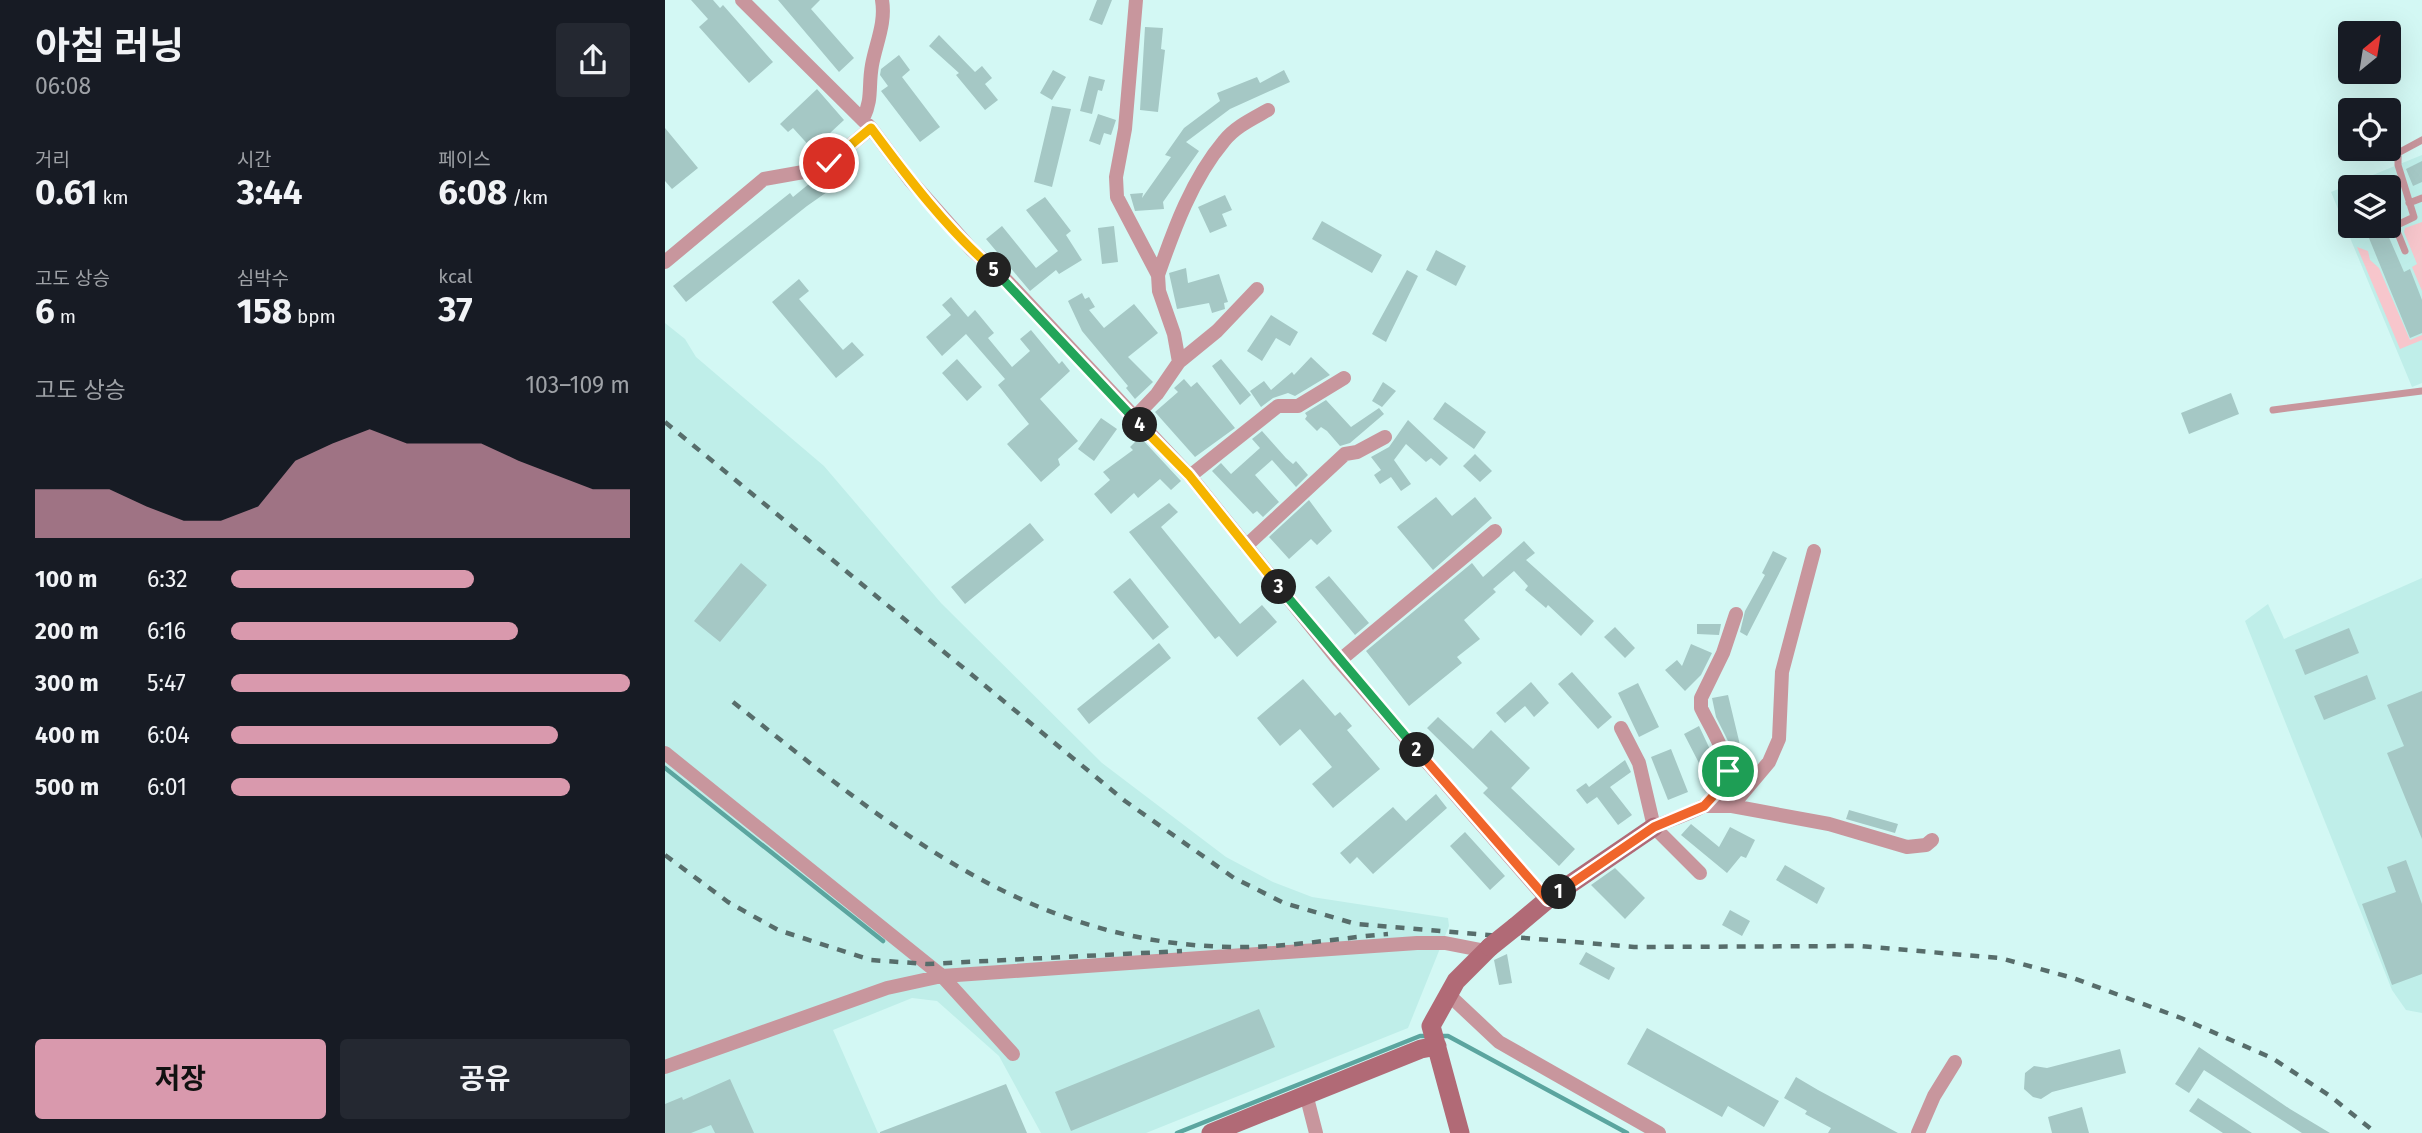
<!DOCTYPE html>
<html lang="ko">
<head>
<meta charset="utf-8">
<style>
  body { margin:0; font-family:"Fira Sans","Noto Sans KR",sans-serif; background:#242831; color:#f1f3f6; height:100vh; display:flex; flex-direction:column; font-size:26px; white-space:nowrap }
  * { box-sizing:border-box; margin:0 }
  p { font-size:23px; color:#9ea1a6 }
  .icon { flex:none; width:38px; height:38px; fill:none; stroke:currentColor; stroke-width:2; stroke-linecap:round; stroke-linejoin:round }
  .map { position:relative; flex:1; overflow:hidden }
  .details { display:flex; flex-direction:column; background:#171b24; width:665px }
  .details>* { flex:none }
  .needle { width:46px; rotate:30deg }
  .controls { position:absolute; left:1673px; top:21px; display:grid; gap:14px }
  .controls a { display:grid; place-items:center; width:63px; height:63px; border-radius:7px; background:#171b24; box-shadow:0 7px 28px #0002; font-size:35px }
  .pin { position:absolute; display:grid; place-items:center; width:60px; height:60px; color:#fff; margin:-30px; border:4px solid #fff; border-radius:50%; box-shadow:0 2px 7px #0007 }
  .km { position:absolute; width:35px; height:35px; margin:-18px; border-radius:50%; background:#222; color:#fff; font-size:19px; line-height:35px; text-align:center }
  .round { display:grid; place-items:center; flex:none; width:74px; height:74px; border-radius:7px; background:#242831 }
  .overview { display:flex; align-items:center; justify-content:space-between; height:119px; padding:0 35px }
  h1 { font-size:38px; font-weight:700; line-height:52px }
  .figures { display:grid; grid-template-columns:repeat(3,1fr); gap:10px; height:119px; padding:7px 35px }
  .figures div { display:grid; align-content:center }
  .figures b { font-size:35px; font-weight:700 }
  .figures small { font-size:19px; font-weight:400 }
  .figures p { font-size:19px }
  .chart { height:196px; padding:14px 35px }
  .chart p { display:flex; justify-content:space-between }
  .chart svg { width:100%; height:126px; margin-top:7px; fill:#d999ad; opacity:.7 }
  .button { display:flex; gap:14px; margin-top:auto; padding:14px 35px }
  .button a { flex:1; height:80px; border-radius:7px; background:#d999ad; color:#111; font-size:28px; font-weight:700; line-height:80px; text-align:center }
  .button a+a { background:#242831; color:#f1f3f6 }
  ul { padding:0 35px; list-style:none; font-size:23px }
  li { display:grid; grid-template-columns:112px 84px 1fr; align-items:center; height:52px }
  li i { height:18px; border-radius:9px; background:#d999ad }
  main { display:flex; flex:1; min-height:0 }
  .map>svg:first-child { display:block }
</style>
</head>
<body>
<main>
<section class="details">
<div class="overview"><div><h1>아침 러닝</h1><p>06:08</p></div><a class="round"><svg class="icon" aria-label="share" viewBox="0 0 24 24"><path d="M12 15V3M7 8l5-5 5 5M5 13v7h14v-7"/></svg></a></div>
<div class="figures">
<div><p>거리</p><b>0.61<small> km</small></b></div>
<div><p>시간</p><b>3:44</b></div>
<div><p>페이스</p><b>6:08<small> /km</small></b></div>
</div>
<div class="figures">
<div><p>고도 상승</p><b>6<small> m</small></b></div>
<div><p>심박수</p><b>158<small> bpm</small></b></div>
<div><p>kcal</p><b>37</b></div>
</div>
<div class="chart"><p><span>고도 상승</span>103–109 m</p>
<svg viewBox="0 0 160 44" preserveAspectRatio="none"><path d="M0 44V27L10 27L20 27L30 33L40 38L50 38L60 33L70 17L80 11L90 6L100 11L110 11L120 11L130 17L140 22L150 27L160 27V44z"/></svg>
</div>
<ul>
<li><b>100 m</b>6:32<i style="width:61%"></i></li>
<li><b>200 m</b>6:16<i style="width:72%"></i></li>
<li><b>300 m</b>5:47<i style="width:100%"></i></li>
<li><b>400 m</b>6:04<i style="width:82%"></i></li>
<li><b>500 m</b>6:01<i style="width:85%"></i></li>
</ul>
<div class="button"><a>저장</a><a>공유</a></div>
</section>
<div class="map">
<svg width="1757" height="1133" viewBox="0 0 1757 1133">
  <rect width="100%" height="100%" fill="#d3f8f4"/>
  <path fill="#bfeee9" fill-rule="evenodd" d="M 1757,155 L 1757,383 L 1747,387 L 1666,192 ZM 1685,187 L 1724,187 L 1724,226 L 1685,226 Z
    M 0,323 L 20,339 L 31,357 L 159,466 L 276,603 L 437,763 L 561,857 L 608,882 L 647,897 L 783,918 L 784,926 L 743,1028 L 481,1133 L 376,1133 L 334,1056 L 272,1001 L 247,998 L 168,1030 L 213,1133 L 0,1133 Z
    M 1757,578 L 1757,1013 L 1741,1010 L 1727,990 L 1580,621 L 1603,604 L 1619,639 Z"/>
  <path fill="#f7c6cc" d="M 1757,222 L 1757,291 L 1747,267 L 1752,264 L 1739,232 L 1740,228 Z
    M 1692,247 L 1703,251 L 1705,260 L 1714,268 L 1745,340 L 1757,335 L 1757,340 L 1735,349 Z"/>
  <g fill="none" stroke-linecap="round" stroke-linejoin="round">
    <path stroke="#5ba59f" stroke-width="4.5" d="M 0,768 L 218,941
      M 774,1036 L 783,1036 L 962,1133
      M 512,1133 L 755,1036 L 762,1036"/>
  </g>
  <path fill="#a5c8c5" d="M 26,0 L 48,0 L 55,8 L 58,5 L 108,62 L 84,83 L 34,27 L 43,19 Z
    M 113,0 L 155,0 L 146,9 L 189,58 L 174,72 Z
    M 432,0 L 447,0 L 437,25 L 424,20 Z
    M 480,27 L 498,28 L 496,49 L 500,50 L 493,112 L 475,110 Z
    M 274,35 L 310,72 L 317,66 L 327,78 L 320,84 L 333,100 L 320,110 L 291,75 L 294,73 L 264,46 Z
    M 234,55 L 245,70 L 237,77 L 275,127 L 255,142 L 216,91 L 223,86 L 215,75 L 216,69 Z
    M 388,70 L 401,77 L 387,100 L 375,93 Z
    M 619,70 L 625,82 L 565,109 L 521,142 L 534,151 L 498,202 L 499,209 L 470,211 L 465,194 L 478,193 L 477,198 L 506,157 L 500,155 L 519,128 L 555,101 L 552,93 L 592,77 L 595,83 Z
    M 424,76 L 440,80 L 437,91 L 433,90 L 427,114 L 415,111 Z
    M 152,89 L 179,120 L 165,133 L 173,143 L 146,160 L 142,155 L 148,150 L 128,128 L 123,132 L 115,124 Z
    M 387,106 L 406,109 L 387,187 L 369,182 Z
    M 433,114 L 451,120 L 446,135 L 439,133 L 435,145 L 424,141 Z
    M 0,128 L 33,168 L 7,189 L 0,181 Z
    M 1757,161 L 1757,182 L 1748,186 L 1741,169 Z
    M 178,164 L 189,178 L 176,189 L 172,185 L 142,206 L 21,302 L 8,286 L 125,193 L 128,197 L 150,179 Z
    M 560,195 L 567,210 L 557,214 L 562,226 L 545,233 L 533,207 Z
    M 380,197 L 406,231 L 401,235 L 417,260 L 394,274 L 391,270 L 365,291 L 321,239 L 337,226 L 371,268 L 393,251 L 361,210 Z
    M 657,221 L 717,255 L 707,273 L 647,239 Z
    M 449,226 L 453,262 L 437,264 L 433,228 Z
    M 1699,226 L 1719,226 L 1739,272 L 1745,269 L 1757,300 L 1757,333 L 1745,338 Z
    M 771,250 L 801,266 L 791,286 L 761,270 Z
    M 521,268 L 523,283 L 554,274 L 563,302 L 559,303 L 560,309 L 547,313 L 544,303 L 512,309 L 504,273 Z
    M 742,270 L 753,276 L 721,342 L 707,334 Z
    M 134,279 L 144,291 L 134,299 L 178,350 L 187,342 L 199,355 L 171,378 L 107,302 Z
    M 417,293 L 420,299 L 424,297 L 430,307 L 424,310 L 439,328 L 469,304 L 493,333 L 463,357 L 488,382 L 470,399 L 461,388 L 463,386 L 417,331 L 403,301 Z
    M 286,297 L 303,317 L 310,310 L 329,333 L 323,338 L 347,367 L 365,351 L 355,339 L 366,330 L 394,364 L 397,361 L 405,371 L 375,399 L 413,441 L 393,459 L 395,465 L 376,482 L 342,444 L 364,424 L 333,385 L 340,379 L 301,334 L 277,356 L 261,337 L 286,315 L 277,305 Z
    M 606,315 L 633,332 L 625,346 L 611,338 L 597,361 L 582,351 Z
    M 646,357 L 665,375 L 630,396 L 623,393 L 608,398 L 596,407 L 585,391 L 599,381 L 606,390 L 627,372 L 629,375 Z
    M 292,359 L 317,387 L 302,401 L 277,373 Z
    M 556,359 L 586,395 L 575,405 L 547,366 Z
    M 519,379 L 526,387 L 532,382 L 570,428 L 530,457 L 490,412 L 513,392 L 509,388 Z
    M 718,382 L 731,391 L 717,407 L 707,401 Z
    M 1566,393 L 1574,414 L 1524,434 L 1516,413 Z
    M 661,400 L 686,427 L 714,408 L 719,414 L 685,443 L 675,446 L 662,431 L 656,427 L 652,431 L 640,419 L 642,416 L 640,413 Z
    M 780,402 L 821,432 L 809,449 L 768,419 Z
    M 436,418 L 452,429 L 429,461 L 413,449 Z
    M 743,420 L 783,458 L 775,466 L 766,458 L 761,462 L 741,444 L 729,460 L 746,484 L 736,491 L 726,477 L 715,484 L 709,475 L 716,470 L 706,457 L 724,447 Z
    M 597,431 L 621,458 L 628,464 L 631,461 L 643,475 L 631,487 L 607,460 L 590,475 L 614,502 L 598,517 L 592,511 L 588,514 L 547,471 L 556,463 L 566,474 L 595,448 L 587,439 Z
    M 475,437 L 516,481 L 506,490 L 495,479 L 473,498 L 469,493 L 446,514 L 429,494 L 445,480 L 438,472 L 468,450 L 465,447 Z
    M 810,454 L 827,471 L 815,482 L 798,466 Z
    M 771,497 L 787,516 L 810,497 L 827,518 L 768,570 L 732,527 Z
    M 644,500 L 667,531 L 652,545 L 646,539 L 624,559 L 604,537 Z
    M 504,503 L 513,512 L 496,527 L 575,624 L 597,605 L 612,622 L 572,657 L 554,636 L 550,639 L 464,532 Z
    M 365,523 L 379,540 L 300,604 L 286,587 Z
    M 859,541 L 870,553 L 861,560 L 929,621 L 916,636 L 883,605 L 881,608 L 860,590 L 863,586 L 849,571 L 828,589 L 831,592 L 799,620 L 815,639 L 792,657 L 797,663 L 744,706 L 701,651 L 807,563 L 818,577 Z
    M 1108,551 L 1122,558 L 1082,636 L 1075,632 L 1080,611 L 1100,575 L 1097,573 Z
    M 76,563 L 102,585 L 55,642 L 29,621 Z
    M 664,576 L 704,623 L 690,635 L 650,587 Z
    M 465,578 L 504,627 L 488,640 L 448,592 Z
    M 1032,624 L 1056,624 L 1054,635 L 1032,634 Z
    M 950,627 L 970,648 L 960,658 L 939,637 Z
    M 1684,628 L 1694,653 L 1640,675 L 1630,650 Z
    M 494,643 L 506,658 L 424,724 L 412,709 Z
    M 1026,644 L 1047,653 L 1036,675 L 1020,691 L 1000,670 L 1012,660 L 1017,666 Z
    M 907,672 L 947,717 L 933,729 L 893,684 Z
    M 1702,675 L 1711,699 L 1659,720 L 1649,696 Z
    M 638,679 L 670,716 L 675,712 L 687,726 L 682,730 L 715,769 L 668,808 L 647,784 L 667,767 L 635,729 L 615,746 L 592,718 Z
    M 866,682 L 884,703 L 869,717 L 860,706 L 840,723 L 831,713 Z
    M 973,683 L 994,727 L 974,737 L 953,693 Z
    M 1757,691 L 1757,839 L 1722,753 L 1739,746 L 1722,705 Z
    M 1063,695 L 1075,745 L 1066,747 L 1051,717 L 1047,698 Z
    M 773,717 L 808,749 L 826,730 L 865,768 L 846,788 L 910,849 L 894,866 L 818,793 L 823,788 L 762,728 Z
    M 1034,726 L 1050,760 L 1036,767 L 1019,734 Z
    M 1006,749 L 1023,792 L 1003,800 L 986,757 Z
    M 960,760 L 966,772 L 945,787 L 967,815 L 953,825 L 932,797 L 922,804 L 911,790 L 921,783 L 924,787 Z
    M 771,794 L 782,808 L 708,874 L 692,857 L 685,864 L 675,853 L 728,807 L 741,821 Z
    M 1184,810 L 1233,824 L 1230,833 L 1181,819 Z
    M 1026,824 L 1054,847 L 1065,827 L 1090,840 L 1081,858 L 1076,856 L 1062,873 L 1016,835 Z
    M 800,832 L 840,876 L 825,890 L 785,846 Z
    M 1741,860 L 1757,904 L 1757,974 L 1727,985 L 1697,904 L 1731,892 L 1722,867 Z
    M 1120,865 L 1160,888 L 1152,904 L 1111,880 Z
    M 950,868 L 980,898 L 960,919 L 926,885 Z
    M 1065,910 L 1085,921 L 1077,936 L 1057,925 Z
    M 921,952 L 950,968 L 944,980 L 914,964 Z
    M 842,954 L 847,983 L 834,985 L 829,960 Z
    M 594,1009 L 610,1047 L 406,1131 L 390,1092 Z
    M 982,1028 L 1114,1101 L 1099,1127 L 1063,1106 L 1057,1117 L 962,1064 Z
    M 1534,1047 L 1625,1109 L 1665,1133 L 1637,1133 L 1539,1070 L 1524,1093 L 1510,1084 Z
    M 1455,1049 L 1461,1073 L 1387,1092 L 1376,1099 L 1368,1097 L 1359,1089 L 1360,1073 L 1369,1066 L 1382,1068 Z
    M 1131,1077 L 1153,1090 L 1233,1133 L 1163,1133 L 1166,1128 L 1140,1114 L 1142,1111 L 1119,1098 Z
    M 65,1079 L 89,1133 L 50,1133 L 46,1125 L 26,1133 L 0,1133 L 0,1104 L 17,1097 L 18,1100 Z
    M 341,1084 L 362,1133 L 215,1133 L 215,1132 Z
    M 1533,1098 L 1587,1133 L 1558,1133 L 1524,1111 Z
    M 1417,1107 L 1424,1133 L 1387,1133 L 1383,1117 Z"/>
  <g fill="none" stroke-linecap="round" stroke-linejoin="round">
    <path stroke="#c8969d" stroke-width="7" d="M 1744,203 L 1757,198
      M 1740,251 L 1730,226 L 1749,217 L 1733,165 L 1733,153 L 1757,140
      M 1608,410 L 1757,391"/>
    <path stroke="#c8969d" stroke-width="14" d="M 77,0 L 206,128 L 245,180 L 307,250 L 342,281 L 525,476 L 674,661 L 882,900
      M 198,119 C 208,98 203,87 207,65 C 211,43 221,23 217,0
      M 0,262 L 99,179 L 144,171 L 164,163 L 206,128
      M 493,275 C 509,229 527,179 559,141 C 570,127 587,119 603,110
      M 514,362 L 552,331 L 592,289
      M 469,418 L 492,394 L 514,362 L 509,334 L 494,291 L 493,275 L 452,197 L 451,177 L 460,129 L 471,0
      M 525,476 L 613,406 L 633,406 L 679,378
      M 581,546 L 680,454 L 692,452 L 720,437
      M 674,661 L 830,531
      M 956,728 L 974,763 L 989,827 L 1035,873
      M 0,753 L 277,976 L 348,1054
      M 1039,806 L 1067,806 L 1164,824 L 1242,847 L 1261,845 L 1267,840
      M 1067,806 L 1104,762 L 1114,739 L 1117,672 L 1149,551
      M 989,827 C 1002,821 1030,812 1040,805 C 1080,775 1053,743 1036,708 L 1036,698 L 1058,653 L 1071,614
      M 783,994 L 834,1042 L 994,1133
      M 0,1067 L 222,988 L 277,976 L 752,943 L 780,943 L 821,951
      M 641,1094 L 651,1133
      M 1253,1133 L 1269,1096 L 1290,1062"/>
    <path stroke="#b16a76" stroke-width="19" d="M 850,927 L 882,900 L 989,827
      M 546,1133 L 756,1049 L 772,1046
      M 795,1133 L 766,1026 L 791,981 L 825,947"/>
    <path stroke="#576d6b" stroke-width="4.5" stroke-dasharray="9 9" stroke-linecap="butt" d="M 0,422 L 460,801 L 569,878 L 619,903 L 691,924 L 969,947 L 1195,946 L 1335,958 L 1408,978 L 1516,1018 L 1607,1058 L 1665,1096 L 1711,1133
      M 68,702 C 223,825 361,945 570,947 C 621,948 673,938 723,934
      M 0,855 L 63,902 L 113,930 L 206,960 L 262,964 L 517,951"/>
    <path stroke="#b16a76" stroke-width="19" d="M 825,947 L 850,927"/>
  </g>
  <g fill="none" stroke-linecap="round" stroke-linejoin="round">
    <defs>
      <path id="split-1" d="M 894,892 L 989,827 L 1039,806 L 1060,783 L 1063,771"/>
      <path id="split-2" d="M 752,750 L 883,900 L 894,892"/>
      <path id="split-3" d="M 614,587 L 752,750"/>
      <path id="split-4" d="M 475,425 L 524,475 L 614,587"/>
      <path id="split-5" d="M 329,270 L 475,425"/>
      <path id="split-6" d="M 164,163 L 206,128 C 243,178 282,229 329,270"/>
    </defs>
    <use href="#split-1" stroke="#fff" stroke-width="14"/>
    <use href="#split-2" stroke="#fff" stroke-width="14"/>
    <use href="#split-3" stroke="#fff" stroke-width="14"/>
    <use href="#split-4" stroke="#fff" stroke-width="14"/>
    <use href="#split-5" stroke="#fff" stroke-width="14"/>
    <use href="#split-6" stroke="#fff" stroke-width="14"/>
    <use href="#split-1" stroke="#f0652b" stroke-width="9"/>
    <use href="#split-2" stroke="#f0652b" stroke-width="9"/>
    <use href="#split-3" stroke="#22a559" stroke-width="9"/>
    <use href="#split-4" stroke="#f5b400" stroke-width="9"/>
    <use href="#split-5" stroke="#22a559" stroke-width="9"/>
    <use href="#split-6" stroke="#f5b400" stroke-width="9"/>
  </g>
</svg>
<div class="controls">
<a><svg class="needle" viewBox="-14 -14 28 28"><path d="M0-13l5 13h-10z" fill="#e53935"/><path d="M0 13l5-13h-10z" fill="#9ea1a6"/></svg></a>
<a><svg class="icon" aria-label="locate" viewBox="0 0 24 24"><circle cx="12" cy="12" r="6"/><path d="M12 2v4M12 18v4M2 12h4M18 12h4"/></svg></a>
<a><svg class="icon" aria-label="layers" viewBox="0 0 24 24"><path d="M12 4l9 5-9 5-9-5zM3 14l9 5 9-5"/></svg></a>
</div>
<div class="pin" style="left:1063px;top:771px;background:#1e9e55"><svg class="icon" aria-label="arrive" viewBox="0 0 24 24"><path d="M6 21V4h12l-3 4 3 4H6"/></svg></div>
<div class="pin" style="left:164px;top:163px;background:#d93025"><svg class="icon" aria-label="check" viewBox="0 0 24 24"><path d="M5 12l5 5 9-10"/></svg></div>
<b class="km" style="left:894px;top:892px">1</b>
<b class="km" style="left:752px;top:750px">2</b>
<b class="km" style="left:614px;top:587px">3</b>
<b class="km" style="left:475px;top:425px">4</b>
<b class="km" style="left:329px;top:270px">5</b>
</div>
</main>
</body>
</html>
